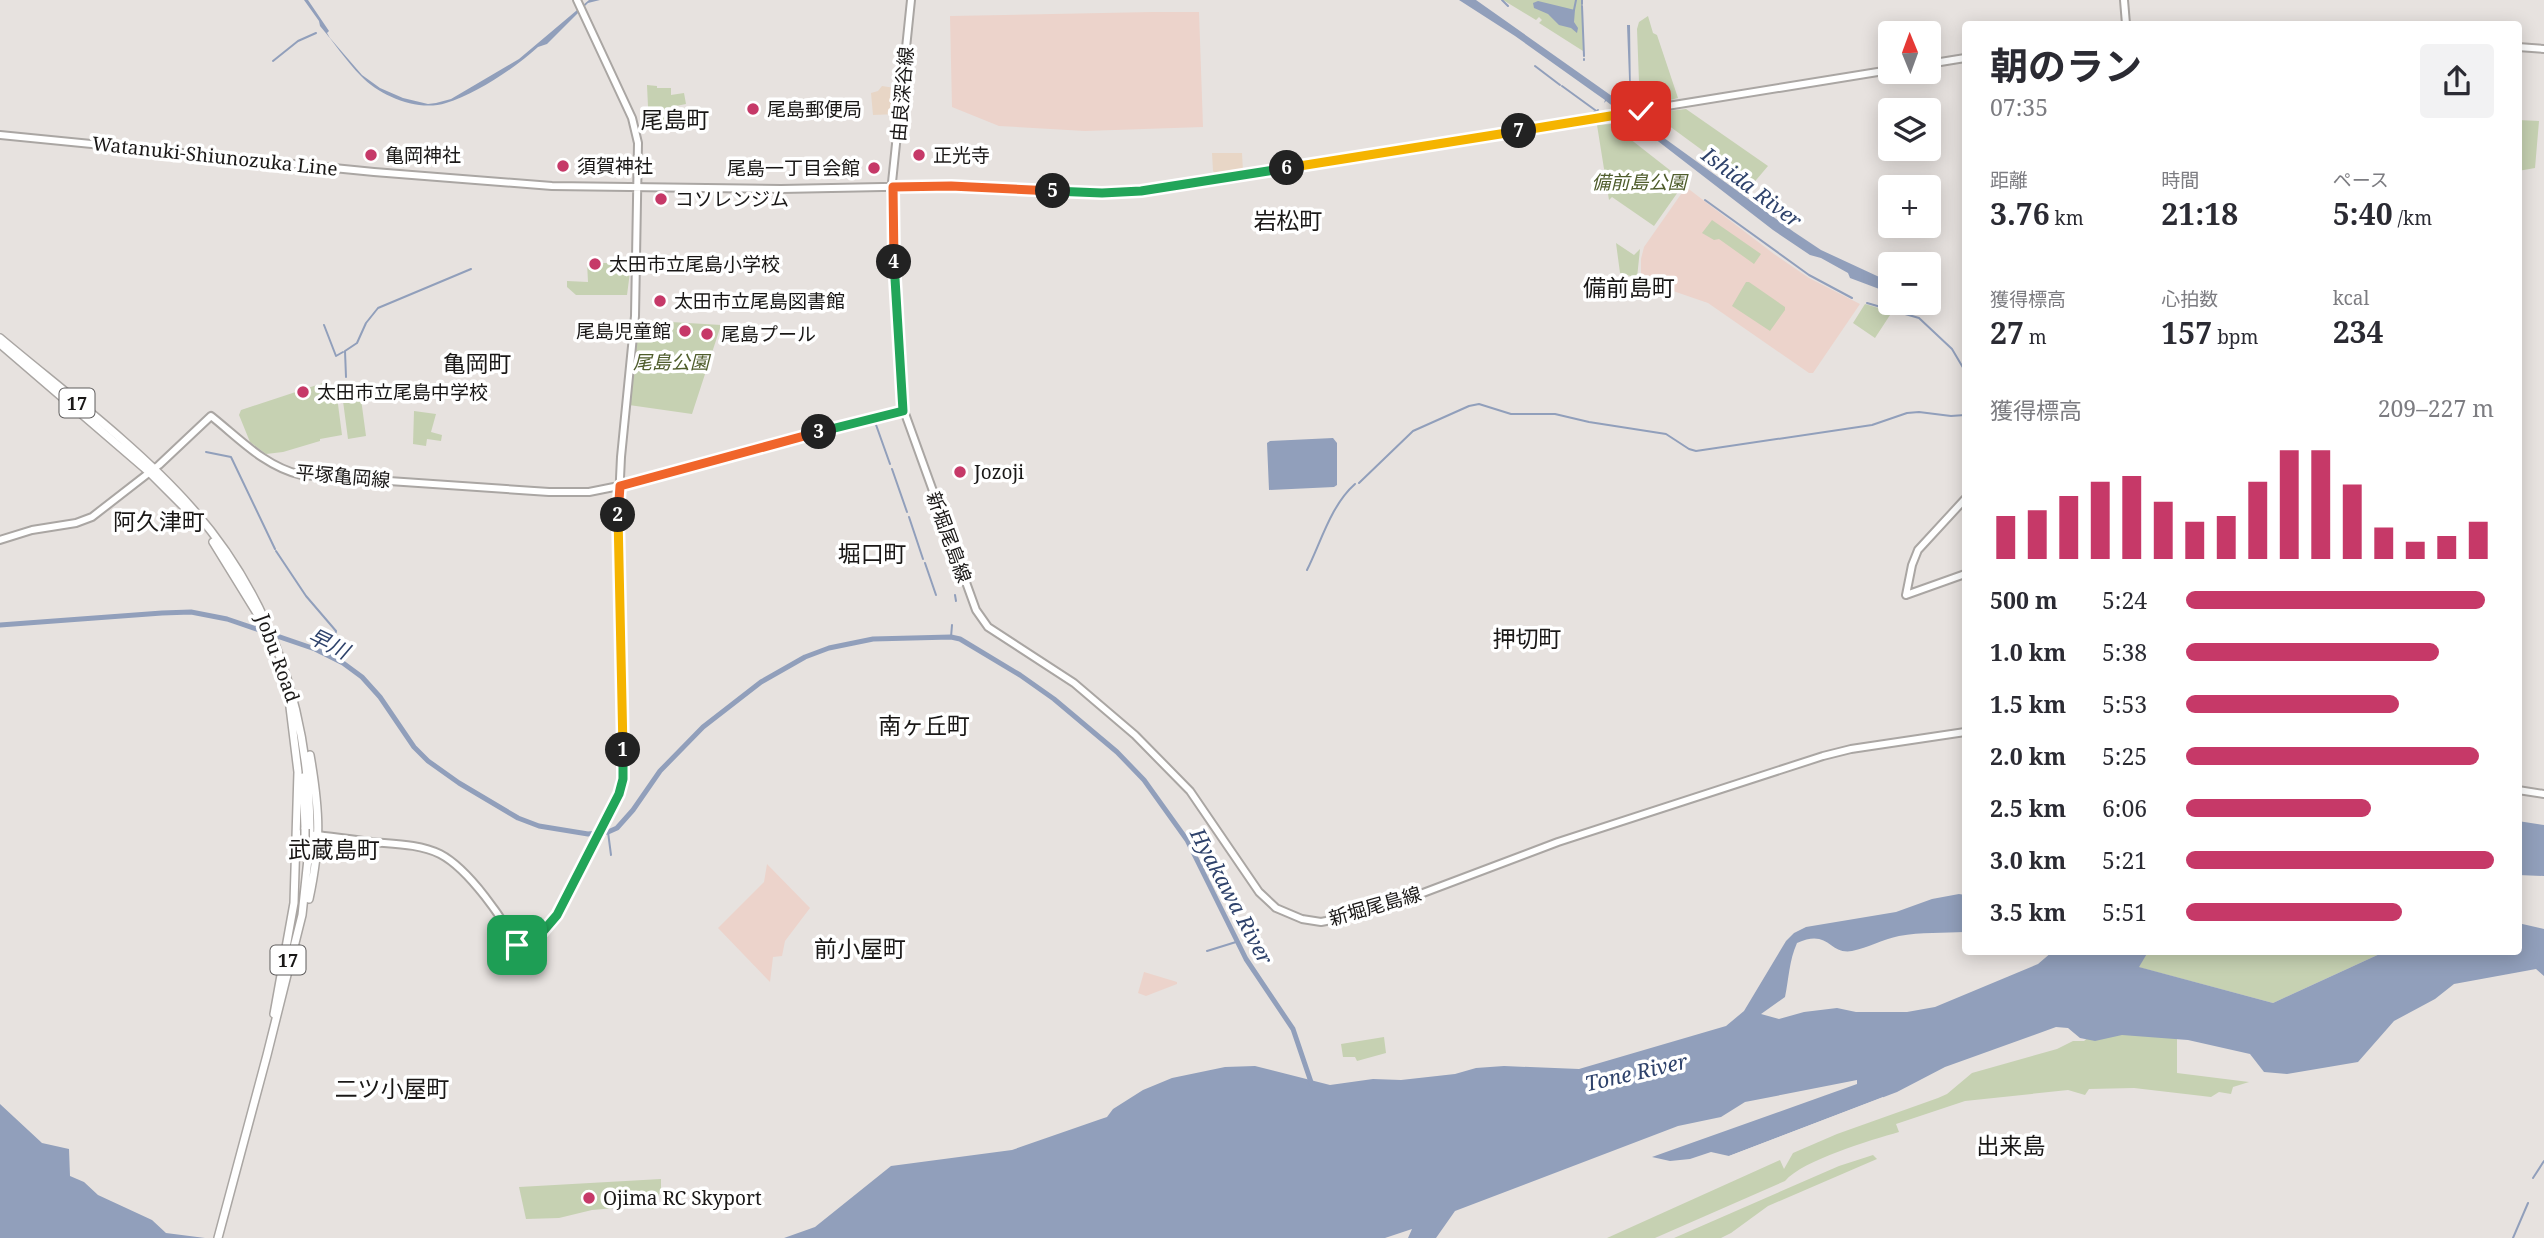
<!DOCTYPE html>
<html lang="ja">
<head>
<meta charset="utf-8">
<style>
  body { margin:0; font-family:"Noto Serif","Noto Sans JP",serif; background:#f2f2f3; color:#2b2b33; height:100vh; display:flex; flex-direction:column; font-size:26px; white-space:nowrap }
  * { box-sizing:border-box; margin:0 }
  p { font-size:23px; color:#7c7c81 }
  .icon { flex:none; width:38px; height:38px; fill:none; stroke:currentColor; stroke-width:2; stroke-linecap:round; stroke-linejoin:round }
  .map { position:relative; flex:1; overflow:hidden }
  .drawer { position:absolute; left:1962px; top:21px; width:560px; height:934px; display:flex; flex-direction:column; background:#fff; border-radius:7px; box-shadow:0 4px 18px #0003 }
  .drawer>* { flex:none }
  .needle { width:46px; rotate:359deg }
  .controls { position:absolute; left:1878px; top:21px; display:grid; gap:14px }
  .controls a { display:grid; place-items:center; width:63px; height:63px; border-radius:7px; background:#fff; box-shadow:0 4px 18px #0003; font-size:35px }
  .pin { position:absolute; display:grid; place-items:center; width:60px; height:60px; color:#fff; margin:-30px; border-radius:14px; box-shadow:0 4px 10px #0006 }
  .km { position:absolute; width:35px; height:35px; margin:-18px; border-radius:50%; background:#222; color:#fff; font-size:19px; line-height:35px; text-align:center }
  .round { display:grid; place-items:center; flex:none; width:74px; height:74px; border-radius:7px; background:#f2f2f3 }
  .overview { display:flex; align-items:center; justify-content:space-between; height:119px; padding:0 28px }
  h1 { font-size:38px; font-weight:700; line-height:52px }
  .metrics { display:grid; grid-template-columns:repeat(3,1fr); gap:10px; height:119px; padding:7px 28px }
  .metrics div { display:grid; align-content:center }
  .metrics b { font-size:30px; font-weight:700 }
  .metrics small { font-size:19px; font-weight:400 }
  .metrics p { font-size:19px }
  .chart { height:196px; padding:14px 28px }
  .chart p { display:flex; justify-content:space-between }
  .chart svg { width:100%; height:126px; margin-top:7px; stroke:#c63968; stroke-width:6 }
  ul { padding:0 28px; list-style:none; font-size:23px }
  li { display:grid; grid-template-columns:112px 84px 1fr; align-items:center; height:52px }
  li i { height:18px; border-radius:9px; background:#c63968 }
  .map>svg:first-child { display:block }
</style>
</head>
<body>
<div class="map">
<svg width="2544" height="1238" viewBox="0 0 2544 1238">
  <rect width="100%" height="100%" fill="#e7e2df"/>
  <path fill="#e8d6c6" d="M 882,86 L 901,89 L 897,114 L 873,115 L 871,93 L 878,91 Z
    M 1212,153 L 1242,153 L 1243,171 L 1217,175 L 1213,171 Z"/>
  <path fill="#ecd3cb" d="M 1152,12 L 1199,12 L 1203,127 L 1085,131 L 999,126 L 952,107 L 950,16 Z
    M 1686,187 L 1774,254 L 1809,278 L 1860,304 L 1813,373 L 1809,373 L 1708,303 L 1641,280 L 1641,259 L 1644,247 Z
    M 767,864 L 810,908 L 785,941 L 782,956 L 773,957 L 770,982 L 718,928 L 764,882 Z
    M 1144,972 L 1177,982 L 1177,984 L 1146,996 L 1138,993 Z"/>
  <path fill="#c6d1b2" d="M 1503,0 L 1582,0 L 1583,51 L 1539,23 L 1542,20 L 1539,17 L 1536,20 Z
    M 1648,16 L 1653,33 L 1657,35 L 1678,98 L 1647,106 L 1643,105 L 1639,82 L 1637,29 L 1639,22 Z
    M 647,85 L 657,86 L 657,88 L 671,88 L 671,95 L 684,93 L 686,104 L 676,106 L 674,126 L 649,128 Z
    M 1686,109 L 1768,166 L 1751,186 L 1657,117 L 1669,111 Z
    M 2518,120 L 2539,121 L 2535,168 L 2518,171 Z
    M 1611,124 L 1685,182 L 1654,226 L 1612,197 L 1609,200 L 1597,125 Z
    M 1712,220 L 1761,254 L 1754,264 L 1719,239 L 1714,240 L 1702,233 Z
    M 1616,243 L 1634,255 L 1640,249 L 1637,278 L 1620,273 Z
    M 603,261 L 603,263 L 628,263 L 630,272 L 627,295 L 576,295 L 567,287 L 567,281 L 588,282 L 587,262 Z
    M 1746,282 L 1749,282 L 1785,307 L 1785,310 L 1770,331 L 1732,306 Z
    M 1865,304 L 1892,312 L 1875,338 L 1853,323 Z
    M 638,320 L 721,325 L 692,414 L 629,405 Z
    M 326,382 L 336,389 L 342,435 L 320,439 L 320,441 L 283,452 L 266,454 L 250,442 L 239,415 L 241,410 Z
    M 359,384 L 366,436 L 348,439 L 341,386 Z
    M 414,411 L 436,414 L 431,432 L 442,435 L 441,441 L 427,439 L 426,446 L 413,444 Z
    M 2148,952 L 2384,952 L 2273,1003 L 2138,967 Z
    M 2108,1029 L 2177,1033 L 2177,1073 L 2249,1082 L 2233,1087 L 2231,1094 L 2219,1092 L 2211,1097 L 2134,1088 L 2089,1089 L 2085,1095 L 2068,1090 L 1965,1101 L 1896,1124 L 1899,1132 C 1871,1140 1803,1160 1785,1181 L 1655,1238 L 1607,1238 L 1780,1160 L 1784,1169 L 1793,1153 L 1837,1134 L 1938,1098 L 1947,1094 L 1972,1073 L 2057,1049 L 2073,1041 L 2084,1041 L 2090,1036 Z
    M 1384,1037 L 1386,1053 L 1357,1061 L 1355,1057 L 1343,1057 L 1341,1044 Z
    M 1873,1155 L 1877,1159 L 1768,1206 L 1731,1233 L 1721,1238 L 1674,1238 L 1839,1166 Z
    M 661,1179 L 661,1189 L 654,1209 L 627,1207 L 592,1210 L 559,1218 L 526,1219 L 519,1187 Z"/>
  <path fill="#919fbb" d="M 304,0 L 308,0 L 329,31 L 327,33 L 330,38 L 362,75 L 380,88 L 403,98 L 428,104 L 436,103 L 451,99 L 519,59 L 589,0 L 600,0 L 588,3 L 547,44 L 538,47 C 515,68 476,94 446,103 C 418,112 380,96 361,76 C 346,61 334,42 320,26 L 319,21 Z
    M 1459,0 L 1476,0 L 1626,106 L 1630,105 L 1627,25 L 1630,25 L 1631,99 L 1634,109 L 1653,130 L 1794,232 L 1821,250 L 1890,282 L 1890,293 L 1850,278 L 1848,273 L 1821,258 L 1810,255 L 1773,230 L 1606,101 L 1604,103 L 1605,100 L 1595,93 L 1515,36 Z
    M 1538,1 L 1575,10 L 1574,22 L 1578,28 L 1577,33 L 1571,28 L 1559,25 L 1548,14 L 1534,8 L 1533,3 Z
    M 1333,438 L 1337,443 L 1337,485 L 1334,487 L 1269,490 L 1267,443 L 1270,441 Z
    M 2518,821 L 2544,825 L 2544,876 L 2518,875 Z
    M 1959,894 L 1965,895 L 1965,932 C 1944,933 1921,932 1899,936 C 1883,939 1868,948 1852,951 C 1829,955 1829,928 1797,943 C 1789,961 1789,978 1785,997 L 1761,1014 L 1779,1019 L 1804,1012 L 1837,1008 L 1856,1012 L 1907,1012 L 1935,1007 L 2038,964 L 2052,952 L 2148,952 L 2139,967 L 2273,1003 L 2384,952 L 2518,952 L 2518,923 L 2544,929 L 2544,976 L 2536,969 L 2454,984 L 2435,999 L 2394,1021 L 2358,1062 L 2287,1074 L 2264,1072 L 2250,1054 L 2188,1040 L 2122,1035 L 2095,1041 L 2080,1038 L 2068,1028 L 2056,1027 L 1945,1067 L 1897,1092 L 1729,1156 L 1711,1152 L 1690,1159 L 1670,1161 L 1652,1157 L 1857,1084 L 1857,1080 L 1745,1102 L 1721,1117 L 1678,1126 L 1455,1211 L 1436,1238 L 1408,1238 L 1412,1229 L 1385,1238 L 784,1238 L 815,1227 L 891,1166 L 1012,1150 L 1101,1119 L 1107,1117 L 1113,1109 L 1143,1090 L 1172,1078 L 1225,1067 L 1255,1066 L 1330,1085 L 1373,1079 L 1401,1080 L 1455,1074 L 1476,1068 L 1504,1066 L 1579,1069 L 1726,1026 L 1744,1011 L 1786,941 L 1794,933 L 1806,927 L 1896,912 L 1932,899 Z
    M 0,1104 L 42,1143 L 69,1149 L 70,1176 L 84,1182 L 98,1195 L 152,1220 L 166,1233 L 205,1238 L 0,1238 Z"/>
  <path fill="#e7e2df" d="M 1883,1097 L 1884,1100 L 1729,1159 L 1729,1156 Z"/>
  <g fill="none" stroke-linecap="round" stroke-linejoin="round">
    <path stroke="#919fbb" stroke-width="2" d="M 1502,0 L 1508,6
      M 1582,0 L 1582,4
      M 1582,6 L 1584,56
      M 1574,10 L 1576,0
      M 1584,60 L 1584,59
      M 273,61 L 298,41 L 316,33
      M 1535,66 L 1560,85
      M 1562,86 L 1595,110
      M 1541,122 L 1591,114 L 1598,110
      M 1398,145 L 1538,123
      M 1705,200 L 1809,275 L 1852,298
      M 1867,303 L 1919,318 L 1952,349 L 1965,371
      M 324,325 L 336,356 L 343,352
      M 346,377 L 345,351 L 357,343 L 366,323 L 378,308 L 471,269
      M 875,422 L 890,464
      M 206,452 L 231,457 L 275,549
      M 892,469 L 907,512
      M 1359,483 L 1413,431 L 1469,406 L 1479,404 L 1511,414 L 1555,414 L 1589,422 L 1666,434 L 1689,449 L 1696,451 L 1872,425 L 1907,413 L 1919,412 L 1951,416 L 1965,415
      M 909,517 L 923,559
      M 276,551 L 306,596 L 336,631 L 335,636
      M 925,563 L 936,595
      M 1307,570 C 1321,542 1331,505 1355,484
      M 955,595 L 956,601
      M 951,637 L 952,625
      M 329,656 L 332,648
      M 608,832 L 611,855
      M 1207,951 L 1236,942
      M 2533,1178 L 2544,1161
      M 2513,1238 L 2528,1203"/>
    <path stroke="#919fbb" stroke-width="5" d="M 0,625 L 162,613 L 191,612 L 227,619 L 315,649 L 343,663 L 362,677 L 380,697 L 414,747 L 428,761 L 459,783 L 518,818 L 539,826 L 588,834 L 608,832 L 617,828 L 633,810 L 660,771 L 703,727 L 761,682 L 805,657 L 829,648 L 873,639 L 951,637 L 960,639 L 1020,675 L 1054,699 L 1117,752 L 1144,780 L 1187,840 L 1246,959 L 1293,1029 L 1312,1085"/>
    <defs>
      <path id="major" d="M 911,0 L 891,192 L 903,408 L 976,610 L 988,627 L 1074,683 L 1135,735 L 1190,791 L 1259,892 L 1276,908 L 1302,919 L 1321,922 L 1342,918 L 1423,893 L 1558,842 L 1823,756 L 1851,749 L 1965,732
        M 2124,0 L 2126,24
        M 2518,47 L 2544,49
        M 1928,64 L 1965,58
        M 0,135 L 374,172 L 552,186 L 781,189 L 933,186 L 1102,193 L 1154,189 L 1890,70
        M 0,540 L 32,530 L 76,523 L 92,517 L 159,465 L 211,416 C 240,439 264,466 301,475 L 549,492 L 589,492 L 619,486 L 903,411
        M 1906,595 L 1912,565 L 1918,550 L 1965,499
        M 1906,595 L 1965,574
        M 2518,790 L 2544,794
        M 297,833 C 322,835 347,839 372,842 C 394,844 420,844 440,854 C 469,869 504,920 519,949 L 539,936 L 557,915 L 619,794 L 623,765 L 618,521 L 621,457 L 635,316 L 638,143 L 632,118 L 577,0"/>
      <path id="highway" d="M 0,338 C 63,391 137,446 191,507 C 271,597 309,711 310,830
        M 0,344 L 149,472 L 188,511
        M 213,542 L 258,615
        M 303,777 L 305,828
        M 309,899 C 321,842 320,813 310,755
        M 274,1014 L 294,903 L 298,772 L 289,699
        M 218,1238 L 267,1055 L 302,915 L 310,840"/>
    </defs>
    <use href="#major" stroke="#aaa6a3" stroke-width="10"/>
    <use href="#highway" stroke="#aaa6a3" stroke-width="10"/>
    <use href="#major" stroke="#fff" stroke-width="6"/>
    <use href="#highway" stroke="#fff" stroke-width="7"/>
    <defs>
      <path id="highway-bridge" d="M 305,840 L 305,829"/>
    </defs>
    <use href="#highway-bridge" stroke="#aaa6a3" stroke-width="10" stroke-linecap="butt"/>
    <use href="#highway-bridge" stroke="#fff" stroke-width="7"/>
  </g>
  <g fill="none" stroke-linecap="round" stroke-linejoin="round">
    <defs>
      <path id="split-1" d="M 517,945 L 519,948 L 539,936 L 557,915 L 619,794 L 623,779 L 623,750"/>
      <path id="split-2" d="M 618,515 L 623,750"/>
      <path id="split-3" d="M 618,515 L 620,486 L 819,432"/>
      <path id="split-4" d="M 819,432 L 903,411 L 894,262"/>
      <path id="split-5" d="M 894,262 L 893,187 L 951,186 L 1053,191"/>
      <path id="split-6" d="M 1053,191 L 1102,193 L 1141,191 L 1287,168"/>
      <path id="split-7" d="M 1287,168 L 1519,131"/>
      <path id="split-8" d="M 1519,131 L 1641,111"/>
    </defs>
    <use href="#split-1" stroke="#fff" stroke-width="14"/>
    <use href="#split-2" stroke="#fff" stroke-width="14"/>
    <use href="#split-3" stroke="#fff" stroke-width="14"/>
    <use href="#split-4" stroke="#fff" stroke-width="14"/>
    <use href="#split-5" stroke="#fff" stroke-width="14"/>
    <use href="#split-6" stroke="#fff" stroke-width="14"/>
    <use href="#split-7" stroke="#fff" stroke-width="14"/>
    <use href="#split-8" stroke="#fff" stroke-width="14"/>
    <use href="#split-1" stroke="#22a559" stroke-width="9"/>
    <use href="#split-2" stroke="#f5b400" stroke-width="9"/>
    <use href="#split-3" stroke="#f0652b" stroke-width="9"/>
    <use href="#split-4" stroke="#22a559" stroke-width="9"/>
    <use href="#split-5" stroke="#f0652b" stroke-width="9"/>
    <use href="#split-6" stroke="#22a559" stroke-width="9"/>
    <use href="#split-7" stroke="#f5b400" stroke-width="9"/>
    <use href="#split-8" stroke="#f5b400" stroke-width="9"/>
  </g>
  <g fill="#c63968" stroke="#fff" stroke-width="2.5">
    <circle cx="753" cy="109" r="7"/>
    <circle cx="371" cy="155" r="7"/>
    <circle cx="919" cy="155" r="7"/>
    <circle cx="563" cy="166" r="7"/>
    <circle cx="874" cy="168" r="7"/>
    <circle cx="661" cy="199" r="7"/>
    <circle cx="595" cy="264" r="7"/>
    <circle cx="660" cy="301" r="7"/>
    <circle cx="685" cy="331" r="7"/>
    <circle cx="707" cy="334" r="7"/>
    <circle cx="303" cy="392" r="7"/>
    <circle cx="960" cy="472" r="7"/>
    <circle cx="589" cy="1198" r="7"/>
  </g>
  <g text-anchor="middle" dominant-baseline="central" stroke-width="7" stroke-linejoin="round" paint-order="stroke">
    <g fill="#fff" stroke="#5f5d5d" stroke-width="2">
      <rect x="59.5" y="388.5" width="35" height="29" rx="5"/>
      <rect x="270.5" y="945.5" width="35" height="29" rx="5"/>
    </g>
    <g font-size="18" font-weight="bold" fill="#1a1817">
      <text x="77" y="403">17</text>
      <text x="288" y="960">17</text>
    </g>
    <g font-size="19" fill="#1a1817" stroke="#fff">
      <text transform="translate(902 94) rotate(-85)">由良深谷線</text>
      <text transform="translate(215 156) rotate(6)">Watanuki-Shiunozuka Line</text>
      <text transform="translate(343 476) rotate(5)">平塚亀岡線</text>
      <text transform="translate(949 537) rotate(70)">新堀尾島線</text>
      <text transform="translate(278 658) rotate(70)">Jobu Road</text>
      <text transform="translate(1375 906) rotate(-16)">新堀尾島線</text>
    </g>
    <g font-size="19" fill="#1a1817" stroke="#fff" text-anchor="start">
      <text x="767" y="109">尾島郵便局</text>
      <text x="385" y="155">亀岡神社</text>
      <text x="933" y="155">正光寺</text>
      <text x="577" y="166">須賀神社</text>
      <text x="860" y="168" text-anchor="end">尾島一丁目会館</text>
      <text x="675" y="199">コソレンジム</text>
      <text x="609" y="264">太田市立尾島小学校</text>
      <text x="674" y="301">太田市立尾島図書館</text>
      <text x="671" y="331" text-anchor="end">尾島児童館</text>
      <text x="721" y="334">尾島プール</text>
      <text x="317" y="392">太田市立尾島中学校</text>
      <text x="974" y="472">Jozoji</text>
      <text x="603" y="1198">Ojima RC Skyport</text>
    </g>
    <g font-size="19" font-style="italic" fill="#4f5d2c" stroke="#fff">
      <text x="1639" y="182">備前島公園</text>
      <text x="671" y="362">尾島公園</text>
    </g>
    <g font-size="21" font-style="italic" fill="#2e426b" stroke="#fff">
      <text transform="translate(1752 187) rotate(37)">Ishida River</text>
      <text transform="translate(329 643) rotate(26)">早川</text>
      <text transform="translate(1232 896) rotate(62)">Hyakawa River</text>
      <text transform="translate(1636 1072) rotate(-13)">Tone River</text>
    </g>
    <g font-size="23" fill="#1a1817" stroke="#fff">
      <text x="675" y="119">尾島町</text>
      <text x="1288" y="220">岩松町</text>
      <text x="1629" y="287">備前島町</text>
      <text x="477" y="363">亀岡町</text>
      <text x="159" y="521">阿久津町</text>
      <text x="872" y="553">堀口町</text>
      <text x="1527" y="638">押切町</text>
      <text x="924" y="725">南ヶ丘町</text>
      <text x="334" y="849">武蔵島町</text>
      <text x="860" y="948">前小屋町</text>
      <text x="392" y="1088">二ツ小屋町</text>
      <text x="2011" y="1145">出来島</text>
    </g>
  </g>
</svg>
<div class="controls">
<a><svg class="needle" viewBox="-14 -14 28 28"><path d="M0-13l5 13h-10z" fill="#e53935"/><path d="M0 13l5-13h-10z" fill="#7c7c81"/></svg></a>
<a><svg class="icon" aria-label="layers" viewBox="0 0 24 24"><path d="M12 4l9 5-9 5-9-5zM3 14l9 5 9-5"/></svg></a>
<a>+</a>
<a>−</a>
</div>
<div class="pin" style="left:517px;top:945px;background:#1e9e55"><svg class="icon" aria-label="arrive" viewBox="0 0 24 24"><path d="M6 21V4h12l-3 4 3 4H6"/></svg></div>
<div class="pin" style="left:1641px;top:111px;background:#d93025"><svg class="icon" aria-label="check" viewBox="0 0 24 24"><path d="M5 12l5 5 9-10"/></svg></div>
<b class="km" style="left:623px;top:750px">1</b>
<b class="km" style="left:618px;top:515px">2</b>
<b class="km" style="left:819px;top:432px">3</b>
<b class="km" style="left:894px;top:262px">4</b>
<b class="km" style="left:1053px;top:191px">5</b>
<b class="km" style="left:1287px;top:168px">6</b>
<b class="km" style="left:1519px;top:131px">7</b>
<section class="drawer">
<div class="overview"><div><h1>朝のラン</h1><p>07:35</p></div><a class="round"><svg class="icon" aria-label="share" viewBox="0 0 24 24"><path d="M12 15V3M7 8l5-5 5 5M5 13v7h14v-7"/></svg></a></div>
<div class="metrics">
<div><p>距離</p><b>3.76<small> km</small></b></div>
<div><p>時間</p><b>21:18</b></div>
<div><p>ペース</p><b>5:40<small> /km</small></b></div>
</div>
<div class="metrics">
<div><p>獲得標高</p><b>27<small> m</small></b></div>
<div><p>心拍数</p><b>157<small> bpm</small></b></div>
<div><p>kcal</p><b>234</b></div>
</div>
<div class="chart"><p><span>獲得標高</span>209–227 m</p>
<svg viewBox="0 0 160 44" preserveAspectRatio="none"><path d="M5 44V29M15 44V27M25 44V22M35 44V17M45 44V15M55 44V24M65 44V31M75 44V29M85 44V17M95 44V6M105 44V6M115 44V18M125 44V33M135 44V38M145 44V36M155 44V31"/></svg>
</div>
<ul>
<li><b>500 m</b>5:24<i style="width:97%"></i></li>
<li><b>1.0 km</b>5:38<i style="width:82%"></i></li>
<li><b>1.5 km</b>5:53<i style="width:69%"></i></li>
<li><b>2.0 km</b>5:25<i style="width:95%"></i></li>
<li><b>2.5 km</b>6:06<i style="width:60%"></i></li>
<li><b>3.0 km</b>5:21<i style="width:100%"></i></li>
<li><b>3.5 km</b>5:51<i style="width:70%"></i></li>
</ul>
</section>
</div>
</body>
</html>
